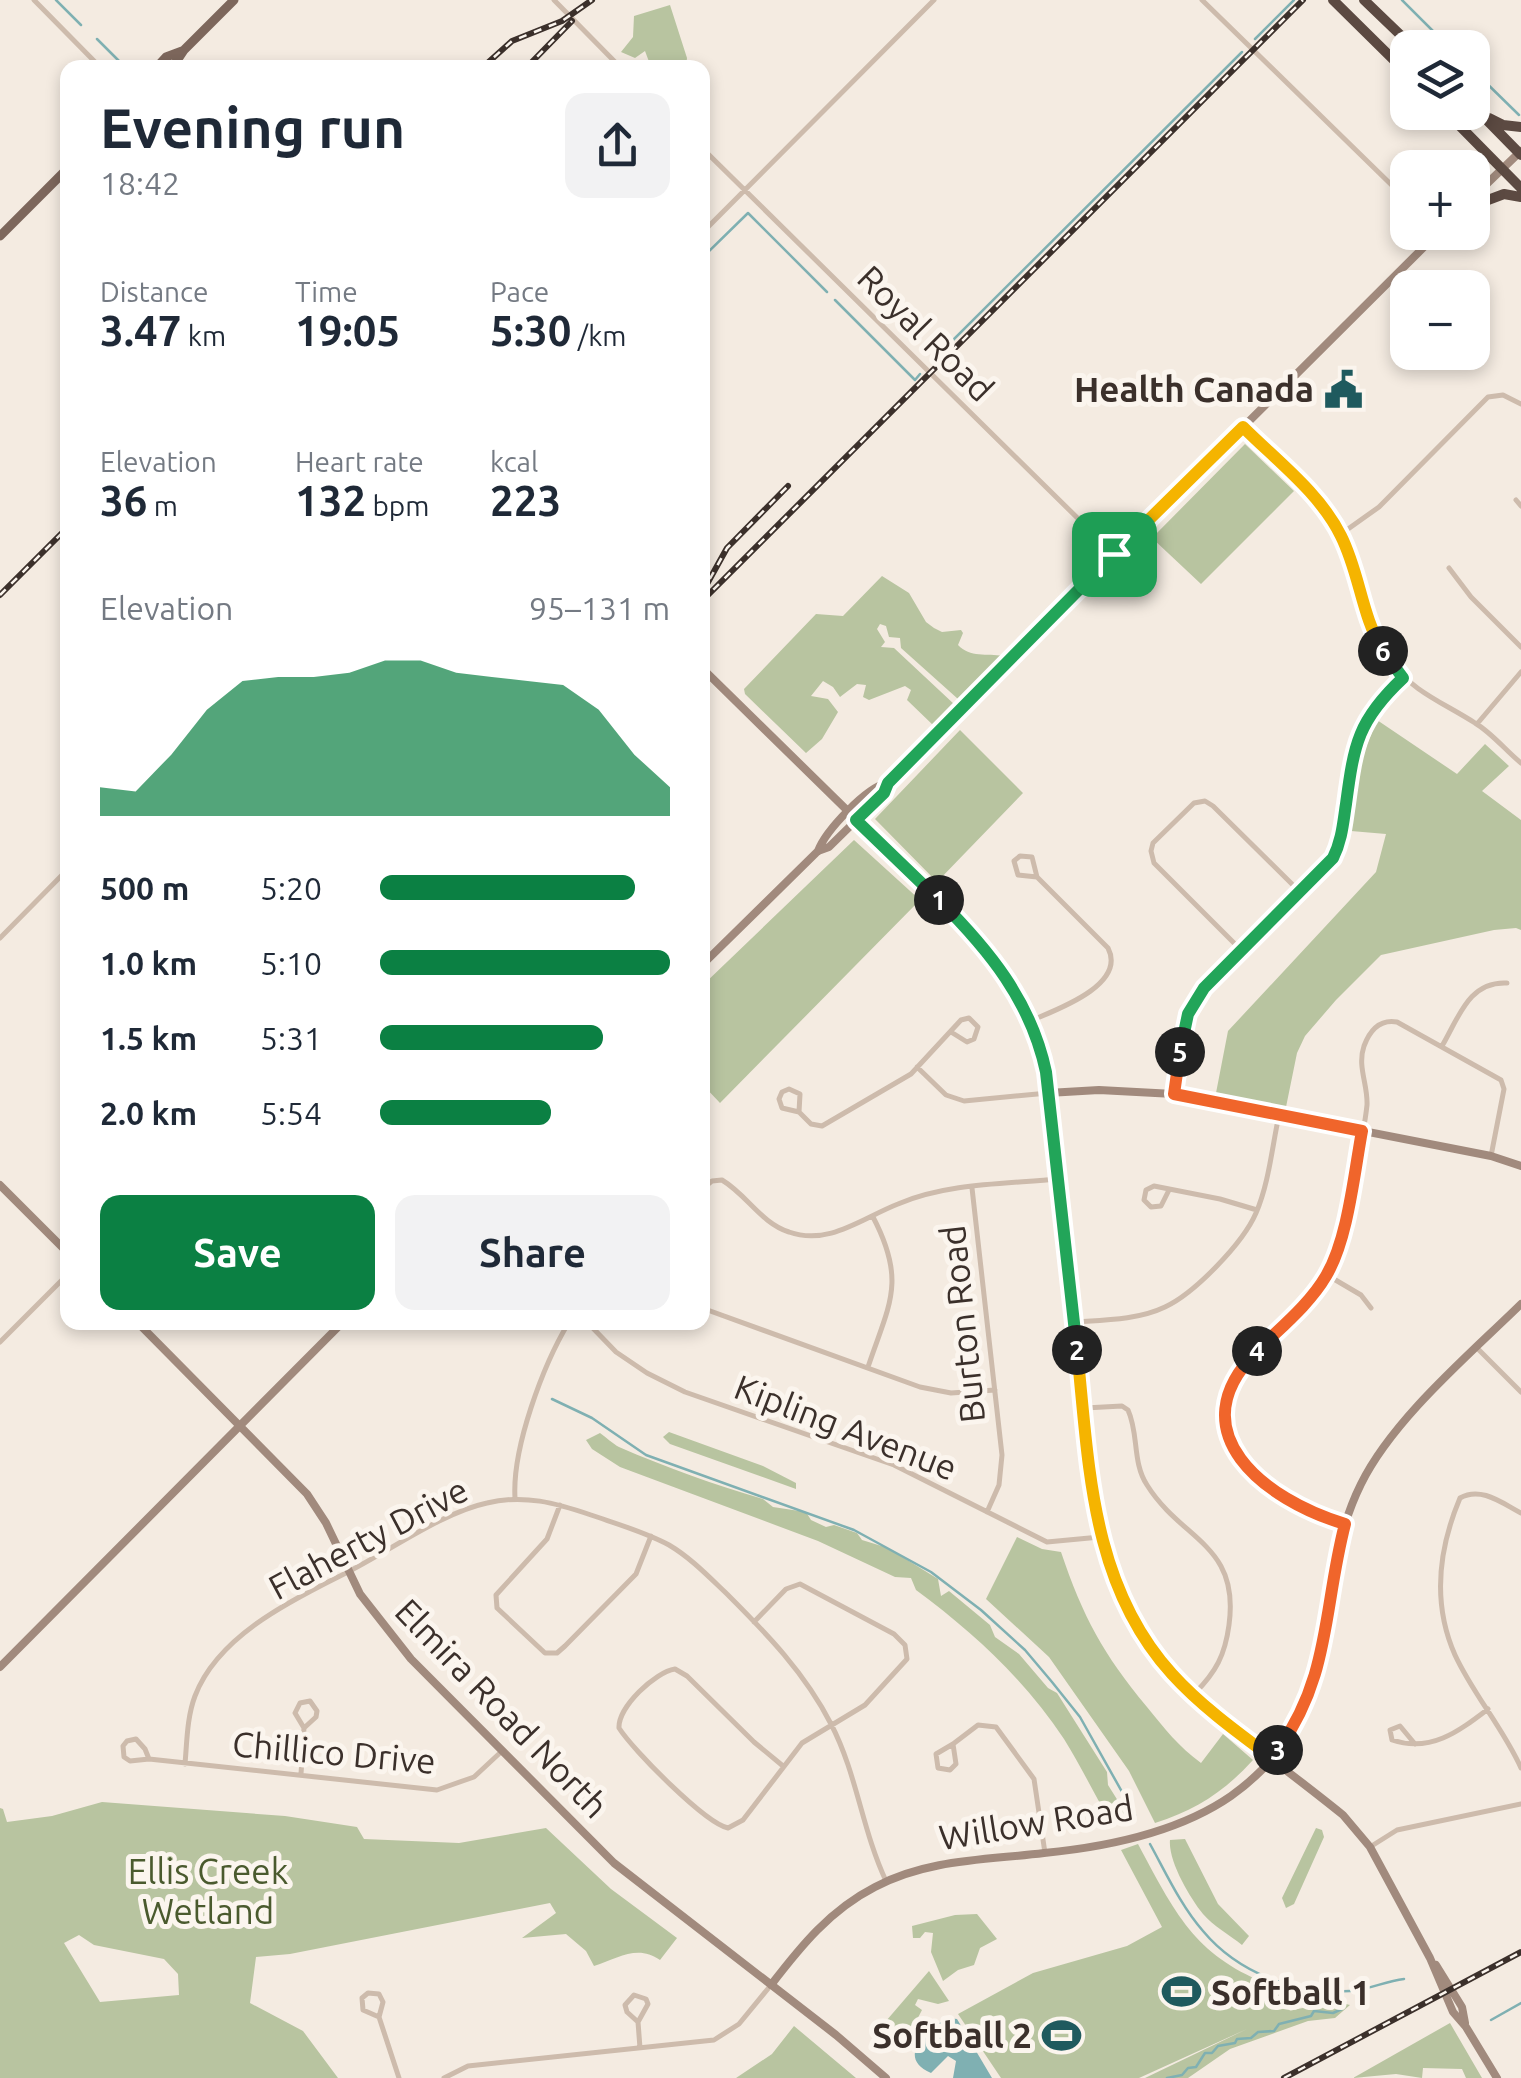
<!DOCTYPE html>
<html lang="en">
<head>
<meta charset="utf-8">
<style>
  body { margin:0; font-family:Ubuntu,sans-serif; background:#f2f2f3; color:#1f2937; height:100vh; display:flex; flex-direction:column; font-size:38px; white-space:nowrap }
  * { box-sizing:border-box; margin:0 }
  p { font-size:32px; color:#747a83 }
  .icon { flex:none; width:55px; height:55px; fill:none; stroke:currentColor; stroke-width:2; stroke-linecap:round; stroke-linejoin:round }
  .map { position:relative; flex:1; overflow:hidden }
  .sheet { position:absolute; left:60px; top:60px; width:650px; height:1270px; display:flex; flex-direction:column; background:#fff; border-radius:20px; box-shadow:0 5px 15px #0003 }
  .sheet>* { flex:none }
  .buttons { position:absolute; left:1390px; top:30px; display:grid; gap:20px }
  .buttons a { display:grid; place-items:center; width:100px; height:100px; border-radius:20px; background:#fff; box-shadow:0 5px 15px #0003; font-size:50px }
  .pin { position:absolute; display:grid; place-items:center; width:85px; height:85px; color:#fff; margin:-42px; border-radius:20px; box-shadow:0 5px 15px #0006 }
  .km { position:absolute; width:50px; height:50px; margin:-25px; border-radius:50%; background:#222; color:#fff; font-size:28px; line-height:50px; text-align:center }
  .round { display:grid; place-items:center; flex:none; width:105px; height:105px; border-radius:20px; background:#f2f2f3 }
  .summary { display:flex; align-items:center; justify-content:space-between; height:170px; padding:0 40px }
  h1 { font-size:55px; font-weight:700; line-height:75px }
  .metrics { display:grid; grid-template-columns:repeat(3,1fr); gap:15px; height:170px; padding:10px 40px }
  .metrics div { display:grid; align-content:center }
  .metrics b { font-size:42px; font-weight:700 }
  .metrics small { font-size:28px; font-weight:400 }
  .metrics p { font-size:28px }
  .chart { height:280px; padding:20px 40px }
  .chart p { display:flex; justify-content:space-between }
  .chart svg { width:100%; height:180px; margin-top:10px; fill:#0b8043; opacity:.7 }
  .primary-button { display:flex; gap:20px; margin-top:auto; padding:20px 40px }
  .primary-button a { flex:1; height:115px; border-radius:20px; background:#0b8043; color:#fff; font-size:40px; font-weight:700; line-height:115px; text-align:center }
  .primary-button a+a { background:#f2f2f3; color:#1f2937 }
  ul { padding:0 40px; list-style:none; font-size:32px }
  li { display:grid; grid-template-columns:160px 120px 1fr; align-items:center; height:75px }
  li i { height:25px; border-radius:12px; background:#0b8043 }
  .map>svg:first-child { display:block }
</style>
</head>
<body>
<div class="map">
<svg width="1521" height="2078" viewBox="0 0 1521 2078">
  <rect width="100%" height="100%" fill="#f4ebe1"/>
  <path fill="#b8c4a0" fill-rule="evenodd" d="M 670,5 L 687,58 L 686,67 L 651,67 L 645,51 L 635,58 L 621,52 L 633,37 L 634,16 Z
    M 1245,444 L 1294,491 L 1201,584 L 1152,538 Z
    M 882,576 L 909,593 L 926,622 L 934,628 L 942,632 L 961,630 L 963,633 L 958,645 C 970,658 987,653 1003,656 L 958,699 L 901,648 L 900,638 L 889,637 L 886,626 L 880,624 L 877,629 L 885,642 L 881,647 L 894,648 L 955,705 L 934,726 L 907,700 L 911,690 L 905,686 L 869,700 L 863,697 L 866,685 L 857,684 L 840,697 L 833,687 L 823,681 L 811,696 L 828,699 L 838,712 L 822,739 L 806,753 L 745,694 L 744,689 L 816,614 L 843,616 Z
    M 1377,720 L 1457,774 L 1485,744 L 1509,766 L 1482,791 L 1521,820 L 1521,930 L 1516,928 L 1494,930 L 1381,955 L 1336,1000 L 1305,1036 L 1297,1053 L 1286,1107 L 1216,1093 L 1228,1031 L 1376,872 L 1386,834 L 1351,831 L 1361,759 Z
    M 960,730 L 1023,793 L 937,882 L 875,819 Z
    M 854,840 L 920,900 L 720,1103 L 703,1085 L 703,985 Z
    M 669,1432 L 763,1466 L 796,1483 L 796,1489 L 670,1444 L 663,1437 Z
    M 600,1433 C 606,1437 613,1444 619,1447 C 665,1467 715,1485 763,1499 L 773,1507 L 806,1512 L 811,1520 L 826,1527 L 834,1525 L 857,1533 L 862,1540 L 888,1548 L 938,1579 L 941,1596 L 949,1591 L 990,1625 L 995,1637 L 1019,1654 L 1048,1688 L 1057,1693 L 1107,1772 L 1108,1785 L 1125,1812 L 1118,1820 L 1110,1821 C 1094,1794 1081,1766 1064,1739 C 1025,1680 973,1632 916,1590 L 911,1578 L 895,1577 L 818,1541 L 620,1467 L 592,1449 L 586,1440 Z
    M 1017,1537 L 1042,1549 L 1061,1552 C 1083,1617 1103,1654 1147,1707 C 1164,1728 1179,1747 1201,1763 L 1223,1734 L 1253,1760 C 1225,1791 1196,1810 1155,1823 L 1129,1771 L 1049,1657 L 986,1599 Z
    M 102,1802 L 285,1816 L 357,1827 L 364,1839 L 459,1843 L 546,1828 L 611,1889 L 677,1938 L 660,1960 C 638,1944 618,1958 594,1966 L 586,1951 L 566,1934 L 522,1938 L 556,1913 L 550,1903 L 290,1954 L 256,1957 L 250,2003 L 303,2031 L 338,2078 L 0,2078 L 0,1808 L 3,1809 L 7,1822 L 52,1816 ZM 79,1935 L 94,1945 L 164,1959 L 178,1974 L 179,1995 L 100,2002 L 64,1943 Z
    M 1316,1828 L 1322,1830 L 1324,1837 L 1294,1904 L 1286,1908 L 1282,1898 Z
    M 1185,1839 L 1218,1904 L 1249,1936 L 1242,1945 C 1230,1935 1213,1926 1203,1914 C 1190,1898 1168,1861 1170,1840 Z
    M 1138,1844 C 1184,1931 1202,1964 1300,1996 L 1298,2006 L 1289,2011 L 1334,2001 L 1350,2005 L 1335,2018 L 1308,2021 L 1230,2049 L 1188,2078 L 1145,2078 L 1247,2029 L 1139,2078 L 1001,2078 L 958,2014 L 1033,1973 L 1127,1946 L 1162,1927 L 1121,1850 Z
    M 977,1914 L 997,1939 L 980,1948 L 974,1965 L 958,1970 L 943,1981 L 931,1952 L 933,1933 L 925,1932 L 920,1938 L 913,1938 L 912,1926 L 955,1915 Z
    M 929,1971 L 949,2001 L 938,2004 L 918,1999 L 915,2005 L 922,2010 L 909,2035 L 889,2043 L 874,2035 Z
    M 1450,2023 L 1482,2078 L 1466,2078 L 1462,2069 L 1423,2068 L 1422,2078 L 1396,2074 L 1353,2078 Z
    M 794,2026 L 856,2078 L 736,2078 L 772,2054 Z"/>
  <path fill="#7fb0b2" d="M 949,2018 L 957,2019 L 992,2078 L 953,2078 L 956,2061 L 948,2056 L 931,2073 C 895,2058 927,2027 949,2018 Z"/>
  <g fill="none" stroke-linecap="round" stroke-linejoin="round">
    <path stroke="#7fb0b2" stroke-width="2.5" d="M 56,0 L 81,25
      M 1402,0 L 1450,48
      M 97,39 L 126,68
      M 1255,39 L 1294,0
      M 1472,69 L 1519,115
      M 702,258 L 748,213 L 827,292
      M 835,300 L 915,380 L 920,374
      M 932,361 L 1242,52
      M 552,1399 L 592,1418 L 646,1455 L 854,1530 L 931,1572 L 981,1610 L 1025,1650 L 1052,1682 L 1080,1717 L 1135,1815
      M 1150,1844 C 1166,1873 1181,1906 1203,1931 C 1238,1973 1296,1995 1350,1991 C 1369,1990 1385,1981 1404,1979
      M 1491,2020 L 1521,2003
      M 1167,2078 L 1182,2075 L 1188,2068 L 1196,2067 L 1205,2053 L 1212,2053 L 1218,2046 L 1235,2043 L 1237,2039 L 1251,2038 L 1258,2032 L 1274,2031 L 1279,2024 L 1311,2016 L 1314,2011 L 1333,2013 L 1342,2009"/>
    <path stroke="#cdbbac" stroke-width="5" d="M 34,0 L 101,68
      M 554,0 L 621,68
      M 1202,0 L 1408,201
      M 702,148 L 1114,554
      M 702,233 L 934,0
      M 1243,427 C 1276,460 1319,492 1340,534 C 1362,575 1361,622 1390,661 C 1413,692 1444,703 1475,723 C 1492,733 1506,751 1521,763
      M 1516,500 L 1521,506
      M 1341,534 L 1379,507 L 1488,397 L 1503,395 L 1521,404
      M 1449,568 L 1471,597 L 1521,647
      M 1477,724 L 1521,672
      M 0,938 L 68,869
      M 1241,950 L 1154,863 L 1151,851 L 1153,843 L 1194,803 L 1205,801 L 1213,806 L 1300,892
      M 1030,1021 C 1056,1010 1127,985 1108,948 L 1037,877 L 1032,857 L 1020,856 L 1014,861 L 1018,875 L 1037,877
      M 1442,1046 C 1459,1017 1469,981 1507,983
      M 917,1067 L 946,1095 L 964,1101 L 1048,1093
      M 1174,1094 L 1182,1039 L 1192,1006 L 1241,950 L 1333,858 L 1342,836 L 1353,753 L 1361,729 L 1379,700 L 1403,678
      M 799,1112 L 800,1094 L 789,1089 L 782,1092 L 779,1099 L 782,1108 L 799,1112 L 811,1124 L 822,1126 L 911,1074 L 961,1020 L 969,1018 L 978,1027 L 974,1039 L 967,1042 L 951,1032
      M 972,1188 L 1002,1455 L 999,1485 L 987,1512
      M 702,1189 L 712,1181 L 722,1180 C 747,1195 761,1223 789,1232 C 829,1246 862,1218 898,1204 C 947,1183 1006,1184 1058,1179
      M 1169,1190 L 1161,1206 L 1151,1207 L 1144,1200 L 1146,1190 L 1154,1186 L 1220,1199 L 1257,1210
      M 1327,1275 L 1361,1295 L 1371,1308
      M 702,1308 L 920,1387 L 951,1393 L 995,1390
      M 587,1322 L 616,1352 L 647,1373 L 685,1392 L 894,1465 L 1047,1542 L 1100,1537
      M 1074,1322 C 1104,1320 1138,1320 1165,1307 C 1195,1293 1243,1243 1256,1213 C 1269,1183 1272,1147 1279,1115
      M 0,1342 L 68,1274
      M 1477,1348 L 1521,1392
      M 868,1367 C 889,1304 907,1282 873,1217
      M 1085,1408 L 1122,1406 L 1128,1410 C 1139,1434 1132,1462 1147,1485 C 1182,1541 1240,1544 1229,1625 C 1225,1655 1216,1672 1195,1693
      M 515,1498 C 512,1448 543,1365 569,1322
      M 560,1505 L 547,1539 L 496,1595 L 497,1608 L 545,1653 L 557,1653 L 565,1646 L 636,1574 L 651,1536
      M 1521,1513 C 1502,1503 1481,1486 1460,1498 C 1439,1548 1432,1603 1455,1655 C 1473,1694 1503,1728 1521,1768
      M 1345,1524 C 1305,1513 1277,1496 1248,1467 C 1171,1386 1292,1336 1327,1276 C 1337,1258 1341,1237 1345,1218 C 1352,1181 1363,1143 1367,1105 C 1368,1084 1357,1067 1364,1046 C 1370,1030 1380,1019 1397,1022 L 1501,1080 L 1504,1089 L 1491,1156
      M 754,1622 L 786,1589 L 800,1584 L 894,1634 L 905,1645 L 907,1659 L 865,1705 L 802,1743 L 743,1820 L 728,1828 C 705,1823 633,1750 619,1728 C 618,1707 655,1672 675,1669 L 687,1676 L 754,1742 L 783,1766
      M 953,1744 L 978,1725 L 996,1727 L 1034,1779 L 1045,1853
      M 953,1744 L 956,1764 L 950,1770 L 938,1768 L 936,1754 Z
      M 1415,1744 L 1400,1726 L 1390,1730 L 1392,1740 C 1431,1753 1459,1731 1488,1709
      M 149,1759 L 145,1749 L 136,1739 L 127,1741 L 123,1746 L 124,1757 L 130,1761 L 149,1759 L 437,1790 L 474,1777 L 502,1751
      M 185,1764 C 187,1741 187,1717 195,1696 C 217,1638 286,1603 338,1577 C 384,1555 440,1513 487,1503 C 524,1494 556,1503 591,1515 C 617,1524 645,1532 669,1545 C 691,1558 709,1577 727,1594 C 767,1634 805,1673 831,1724 C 857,1774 862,1830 886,1881
      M 301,1774 L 304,1728 L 295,1713 L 300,1703 L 310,1701 L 317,1711 L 316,1717 L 304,1728
      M 1370,1847 L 1397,1830 L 1521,1804
      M 379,2017 L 363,2010 L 362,1998 L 368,1993 L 379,1994 L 383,2002 L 379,2017 L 399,2078
      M 638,2022 L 627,2012 L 625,2005 L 634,1995 L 646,1999 L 648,2004 L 638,2022 L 640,2048
      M 444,2078 L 468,2066 L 714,2040 L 739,2024 L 771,1985"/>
    <path stroke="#a18a7d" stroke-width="8" d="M 1472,198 L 1521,151
      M 702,668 L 961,922 C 1002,966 1033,1012 1046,1072 L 1094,1500 C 1118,1663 1226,1720 1343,1815 L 1370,1847 L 1430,1958 L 1453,2012 L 1466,2027 L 1497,2078
      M 818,851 C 826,830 866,788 887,783
      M 702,965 L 818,851 L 829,847 L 884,793 L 887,783 L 962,707 L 1439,232
      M 1048,1093 L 1099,1090 L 1174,1094 L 1491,1156 L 1521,1166
      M 0,1185 L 68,1253
      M 137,1322 L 307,1494 L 326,1523 L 360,1594 L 411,1659 L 614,1863 L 836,2035 L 886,2078
      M 0,1667 L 343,1322
      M 1436,1965 L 1462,2007 L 1465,2023
      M 771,1985 C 801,1946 830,1910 875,1887 C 927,1859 987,1860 1044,1853 C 1106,1847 1179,1832 1231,1796 C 1354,1708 1305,1597 1361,1484 C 1393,1419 1469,1355 1521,1304"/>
    <path stroke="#7d675c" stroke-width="9" d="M 156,68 L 166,57 L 182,51
      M 172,68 L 184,50 L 234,0
      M 0,236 L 68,168"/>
    <path stroke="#5c4a42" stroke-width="10" d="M 1333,0 L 1408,74
      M 1364,0 L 1414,48
      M 1472,105 L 1521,155
      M 1446,112 L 1521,188
      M 1489,118 L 1503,125 L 1521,127
      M 1472,206 L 1504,194 L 1521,197"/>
    <defs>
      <path id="rail" d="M 482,68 L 512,41 L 562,21 L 592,0
        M 526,68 L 572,21
        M 702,593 L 727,548 L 788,486
        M 0,595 L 68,527
        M 702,601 L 1303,0
        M 1284,2078 L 1521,1952"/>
    </defs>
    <use href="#rail" stroke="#3b302b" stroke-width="6"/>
    <use href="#rail" stroke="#fbf5ee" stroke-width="2.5" stroke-dasharray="8" stroke-linecap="butt"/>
  </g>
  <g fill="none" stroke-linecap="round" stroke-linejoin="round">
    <defs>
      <path id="split-1" d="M 939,900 L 856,820 L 884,793 L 888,783 L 1114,554"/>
      <path id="split-2" d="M 939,900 C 989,950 1031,1001 1046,1072 L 1077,1350"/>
      <path id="split-3" d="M 1077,1350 C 1089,1463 1090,1584 1172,1674 C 1201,1706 1237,1732 1272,1758 L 1278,1750"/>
      <path id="split-4" d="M 1257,1351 C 1176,1432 1265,1500 1345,1524 C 1323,1609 1331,1675 1278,1750"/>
      <path id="split-5" d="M 1180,1052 L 1174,1094 L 1362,1131 C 1354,1174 1348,1239 1326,1276 C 1309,1305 1280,1328 1257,1351"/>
      <path id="split-6" d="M 1180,1052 L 1188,1014 L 1204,988 L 1333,858 C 1342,840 1343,823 1346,804 C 1354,744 1358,720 1403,678 L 1383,651"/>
      <path id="split-7" d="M 1114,554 L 1243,427 C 1276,460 1320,493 1341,536 C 1360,574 1361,614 1383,651"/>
    </defs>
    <use href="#split-1" stroke="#fff" stroke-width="20"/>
    <use href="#split-2" stroke="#fff" stroke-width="20"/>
    <use href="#split-3" stroke="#fff" stroke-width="20"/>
    <use href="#split-4" stroke="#fff" stroke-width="20"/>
    <use href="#split-5" stroke="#fff" stroke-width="20"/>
    <use href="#split-6" stroke="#fff" stroke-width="20"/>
    <use href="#split-7" stroke="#fff" stroke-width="20"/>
    <use href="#split-1" stroke="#22a559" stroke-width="12"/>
    <use href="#split-2" stroke="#22a559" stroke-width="12"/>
    <use href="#split-3" stroke="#f5b400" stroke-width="12"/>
    <use href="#split-4" stroke="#f0652b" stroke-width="12"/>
    <use href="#split-5" stroke="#f0652b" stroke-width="12"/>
    <use href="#split-6" stroke="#22a559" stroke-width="12"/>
    <use href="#split-7" stroke="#f5b400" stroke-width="12"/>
  </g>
  <defs>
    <symbol id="civic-bare" viewBox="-9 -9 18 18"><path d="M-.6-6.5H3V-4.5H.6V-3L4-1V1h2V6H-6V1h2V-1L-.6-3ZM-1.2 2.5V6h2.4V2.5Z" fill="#1f5a5e" stroke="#fbf5ee" stroke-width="2.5" paint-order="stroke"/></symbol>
    <symbol id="stadium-bare" viewBox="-9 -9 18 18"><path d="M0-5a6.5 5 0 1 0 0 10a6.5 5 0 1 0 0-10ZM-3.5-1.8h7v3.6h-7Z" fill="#1f5a5e" stroke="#fbf5ee" stroke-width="2.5" paint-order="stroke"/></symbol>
  </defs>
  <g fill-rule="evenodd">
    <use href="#civic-bare" x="1316" y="362" width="55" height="55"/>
    <use href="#stadium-bare" x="1154" y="1964" width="55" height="55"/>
    <use href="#stadium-bare" x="1034" y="2008" width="55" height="55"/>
  </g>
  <g text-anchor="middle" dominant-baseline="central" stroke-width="10" stroke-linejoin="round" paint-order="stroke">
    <g font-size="35" fill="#3b302b" stroke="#fbf5ee">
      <text transform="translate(926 333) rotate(45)">Royal Road</text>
      <text transform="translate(962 1324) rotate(-96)">Burton Road</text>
      <text transform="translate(846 1427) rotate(21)">Kipling Avenue</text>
      <text transform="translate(368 1538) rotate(-28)">Flaherty Drive</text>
      <text transform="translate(502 1708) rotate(46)">Elmira Road North</text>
      <text transform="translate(334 1752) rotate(5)">Chillico Drive</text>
      <text transform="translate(1036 1822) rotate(-9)">Willow Road</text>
    </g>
    <g font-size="35" font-weight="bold" fill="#3b302b" stroke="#fbf5ee" text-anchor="end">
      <text x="1314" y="389">Health Canada</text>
      <text x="1211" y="1992" text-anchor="start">Softball 1</text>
      <text x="1032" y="2035">Softball 2</text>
    </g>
    <g font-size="35" fill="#4a5a2e" stroke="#fbf5ee">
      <text x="208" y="1871">Ellis Creek<tspan x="208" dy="40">Wetland</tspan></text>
    </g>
  </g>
</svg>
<div class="buttons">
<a><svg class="icon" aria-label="layers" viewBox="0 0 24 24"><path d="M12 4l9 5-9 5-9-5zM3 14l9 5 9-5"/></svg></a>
<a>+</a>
<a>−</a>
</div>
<div class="pin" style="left:1114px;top:554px;background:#1e9e55"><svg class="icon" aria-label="arrive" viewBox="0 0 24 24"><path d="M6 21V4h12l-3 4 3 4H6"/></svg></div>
<b class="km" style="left:939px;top:900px">1</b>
<b class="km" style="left:1077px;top:1350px">2</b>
<b class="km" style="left:1278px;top:1750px">3</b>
<b class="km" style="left:1257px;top:1351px">4</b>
<b class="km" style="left:1180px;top:1052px">5</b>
<b class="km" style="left:1383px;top:651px">6</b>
<section class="sheet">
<div class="summary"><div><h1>Evening run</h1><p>18:42</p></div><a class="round"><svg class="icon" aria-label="share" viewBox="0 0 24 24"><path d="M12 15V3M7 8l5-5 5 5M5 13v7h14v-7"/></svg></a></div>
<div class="metrics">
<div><p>Distance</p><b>3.47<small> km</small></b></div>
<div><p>Time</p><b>19:05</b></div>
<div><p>Pace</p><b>5:30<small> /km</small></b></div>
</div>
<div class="metrics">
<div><p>Elevation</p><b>36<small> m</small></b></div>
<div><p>Heart rate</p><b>132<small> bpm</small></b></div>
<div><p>kcal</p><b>223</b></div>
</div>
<div class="chart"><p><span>Elevation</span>95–131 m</p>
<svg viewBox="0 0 160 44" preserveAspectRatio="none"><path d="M0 44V37L10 38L20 29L30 18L40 11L50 10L60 10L70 9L80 6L90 6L100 9L110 10L120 11L130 12L140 18L150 29L160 37V44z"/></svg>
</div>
<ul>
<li><b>500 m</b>5:20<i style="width:88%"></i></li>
<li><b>1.0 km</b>5:10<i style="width:100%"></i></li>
<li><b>1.5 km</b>5:31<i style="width:77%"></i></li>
<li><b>2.0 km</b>5:54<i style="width:59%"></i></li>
</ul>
<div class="primary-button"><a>Save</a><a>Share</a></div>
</section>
</div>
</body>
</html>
